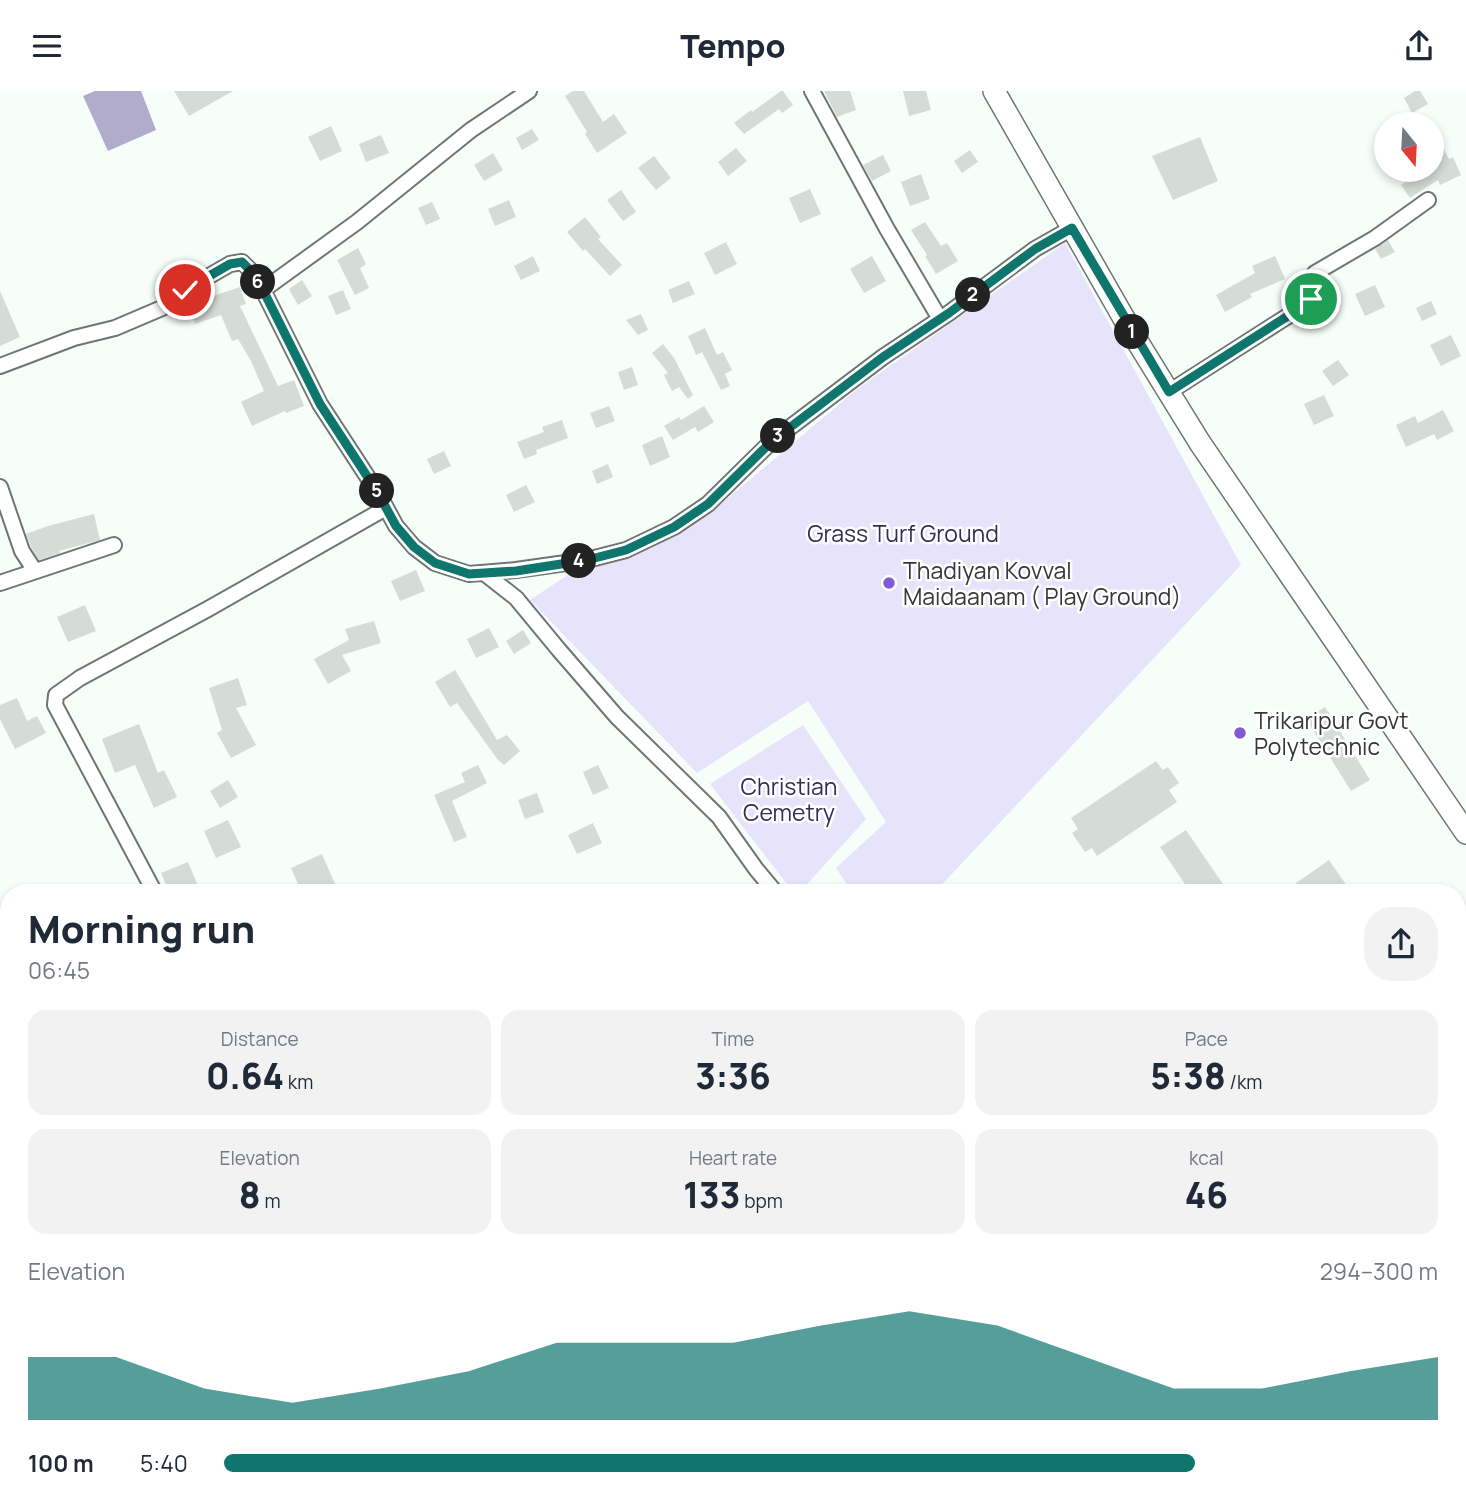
<!DOCTYPE html>
<html lang="en">
<head>
<meta charset="utf-8">
<style>
  body { margin:0; font-family:Manrope,sans-serif; background:#f2f2f3; color:#1f2937; height:100vh; display:flex; flex-direction:column; font-size:26px; white-space:nowrap }
  * { box-sizing:border-box; margin:0 }
  p { font-size:23px; color:#747a83 }
  .icon { flex:none; width:38px; height:38px; fill:none; stroke:currentColor; stroke-width:2; stroke-linecap:round; stroke-linejoin:round }
  .map { position:relative; flex:1; overflow:hidden }
  .details { position:absolute; left:0px; top:793px; width:1466px; height:621px; display:flex; flex-direction:column; background:#fff; border-radius:28px 28px 0 0; box-shadow:0 4px 10px #0003 }
  .details>* { flex:none }
  .needle { width:46px; rotate:162deg }
  .tools { position:absolute; left:1374px; top:21px; display:grid; gap:14px }
  .tools a { display:grid; place-items:center; width:70px; height:70px; border-radius:50%; background:#fff; box-shadow:0 4px 10px #0003; font-size:35px }
  .pin { position:absolute; display:grid; place-items:center; width:60px; height:60px; color:#fff; margin:-30px; border:4px solid #fff; border-radius:50%; box-shadow:0 2px 7px #0007 }
  .km { position:absolute; width:35px; height:35px; margin:-18px; border-radius:50%; background:#222; color:#fff; font-size:19px; line-height:35px; text-align:center }
  .round { display:grid; place-items:center; flex:none; width:74px; height:74px; border-radius:28px; background:#f2f2f3 }
  .summary { display:flex; align-items:center; justify-content:space-between; height:119px; padding:0 28px }
  h1 { font-size:38px; font-weight:800; line-height:52px }
  .figures { display:grid; grid-template-columns:repeat(3,1fr); gap:10px; height:119px; padding:7px 28px }
  .figures div { display:grid; align-content:center; border-radius:18px; background:#f2f2f3; text-align:center }
  .figures b { font-size:35px; font-weight:800 }
  .figures small { font-size:19px; font-weight:400 }
  .figures p { font-size:19px }
  .chart { height:196px; padding:14px 28px }
  .chart p { display:flex; justify-content:space-between }
  .chart svg { width:100%; height:126px; margin-top:7px; fill:#0f766e; opacity:.7 }
  ul { padding:0 28px; list-style:none; font-size:23px }
  li { display:grid; grid-template-columns:112px 84px 1fr; align-items:center; height:52px }
  li i { height:18px; border-radius:9px; background:#0f766e }
  header { display:flex; justify-content:space-between; align-items:center; height:91px; padding:0 28px; background:#fff; font-size:32px; font-weight:800 }
  .map>svg:first-child { display:block }
</style>
</head>
<body>
<header><svg class="icon" aria-label="menu" viewBox="0 0 24 24"><path d="M4 6h16M4 12h16M4 18h16"/></svg>Tempo<svg class="icon" aria-label="share" viewBox="0 0 24 24"><path d="M12 15V3M7 8l5-5 5 5M5 13v7h14v-7"/></svg></header>
<div class="map">
<svg width="1466" height="1413" viewBox="0 0 1466 1413">
  <rect width="100%" height="100%" fill="#f5fef9"/>
  <path fill="#e7e3fb" d="M 1065,152 L 1241,474 L 934,802 L 852,801 L 836,777 L 886,731 L 808,610 L 697,682 L 530,509 L 580,476 L 652,457 L 721,413 L 856,299 Z
    M 803,634 L 866,728 L 800,801 L 793,801 L 710,693 Z"/>
  <path fill="#b2accc" d="M 95,0 L 141,0 L 156,39 L 108,60 L 83,5 Z"/>
  <path fill="#d4dcd7" d="M 174,0 L 233,0 L 189,25 Z
    M 573,0 L 584,0 L 603,31 L 614,23 L 627,42 L 597,62 L 585,43 L 587,41 L 565,5 Z
    M 781,0 L 783,0 L 793,14 L 782,22 L 779,18 L 744,43 L 734,32 L 751,19 L 752,21 Z
    M 824,0 L 850,0 L 856,19 L 837,26 Z
    M 903,0 L 926,0 L 931,19 L 909,25 Z
    M 1415,0 L 1420,0 L 1428,13 L 1412,22 L 1404,7 Z
    M 331,35 L 342,60 L 320,70 L 308,46 Z
    M 1432,37 L 1449,68 L 1453,66 L 1461,84 L 1440,94 L 1438,89 L 1410,107 L 1401,94 L 1423,79 L 1432,79 Z
    M 532,38 L 539,49 L 522,59 L 516,47 Z
    M 381,44 L 389,62 L 366,71 L 359,53 Z
    M 1200,46 L 1218,90 L 1173,109 L 1152,65 Z
    M 736,57 L 747,70 L 728,85 L 718,71 Z
    M 970,59 L 978,71 L 962,82 L 954,70 Z
    M 493,62 L 503,79 L 484,90 L 474,74 Z
    M 883,64 L 891,80 L 872,90 L 863,74 Z
    M 654,65 L 671,87 L 656,99 L 638,77 Z
    M 921,83 L 930,108 L 910,115 L 901,91 Z
    M 810,98 L 821,123 L 800,132 L 789,107 Z
    M 621,99 L 636,121 L 623,130 L 607,109 Z
    M 509,109 L 516,126 L 495,135 L 488,118 Z
    M 432,111 L 440,128 L 426,134 L 418,117 Z
    M 585,126 L 601,146 L 598,148 L 622,174 L 610,185 L 585,158 L 583,160 L 567,141 Z
    M 925,131 L 941,155 L 947,152 L 958,170 L 936,183 L 925,165 L 927,164 L 911,139 Z
    M 1388,149 L 1395,161 L 1381,168 L 1375,158 Z
    M 726,151 L 737,173 L 715,184 L 704,162 Z
    M 358,157 L 366,173 L 360,177 L 369,197 L 355,204 L 337,169 Z
    M 533,165 L 540,180 L 521,189 L 514,175 Z
    M 872,165 L 886,190 L 864,202 L 850,178 Z
    M 1275,165 L 1285,188 L 1250,203 L 1252,206 L 1225,221 L 1216,204 L 1255,182 L 1252,175 Z
    M 302,189 L 312,205 L 298,214 L 289,198 Z
    M 689,190 L 695,203 L 673,212 L 668,199 Z
    M 1375,194 L 1385,216 L 1365,225 L 1355,203 Z
    M 240,196 L 246,213 L 240,215 L 278,295 L 294,289 L 304,315 L 286,322 L 285,320 L 252,335 L 241,311 L 264,300 L 251,270 L 238,248 L 232,250 L 221,224 L 195,233 L 188,210 L 209,203 L 210,206 Z
    M 343,199 L 351,218 L 336,224 L 328,205 Z
    M 0,200 L 20,246 L 0,255 Z
    M 1431,210 L 1437,223 L 1422,230 L 1416,217 Z
    M 641,223 L 648,239 L 638,244 L 626,229 Z
    M 705,237 L 717,264 L 723,261 L 732,279 L 725,283 L 730,295 L 721,299 L 702,261 L 696,264 L 688,245 Z
    M 1451,244 L 1461,265 L 1441,275 L 1430,254 Z
    M 663,253 L 674,267 L 693,304 L 688,308 L 679,296 L 672,300 L 664,284 L 668,282 L 652,262 Z
    M 1338,269 L 1349,284 L 1333,295 L 1322,280 Z
    M 632,276 L 638,294 L 624,299 L 618,281 Z
    M 1324,304 L 1334,325 L 1314,334 L 1304,313 Z
    M 609,315 L 615,330 L 596,337 L 590,322 Z
    M 704,315 L 714,331 L 698,341 L 695,336 L 673,349 L 664,335 L 679,326 L 681,329 Z
    M 1443,319 L 1454,340 L 1437,349 L 1434,343 L 1406,356 L 1396,334 L 1415,325 L 1418,332 Z
    M 562,329 L 568,347 L 536,359 L 537,363 L 524,368 L 517,351 L 544,341 L 542,336 Z
    M 662,345 L 670,366 L 650,375 L 642,354 Z
    M 444,360 L 451,375 L 434,383 L 427,368 Z
    M 608,373 L 613,386 L 597,393 L 592,380 Z
    M 526,394 L 535,411 L 514,421 L 506,404 Z
    M 94,423 L 100,449 L 59,460 L 60,462 L 39,469 L 31,456 L 26,443 L 48,435 Z
    M 416,479 L 425,500 L 400,510 L 391,490 Z
    M 85,514 L 96,540 L 68,551 L 57,526 Z
    M 374,530 L 381,552 L 342,564 L 351,580 L 328,593 L 314,568 L 349,549 L 345,538 Z
    M 489,537 L 499,556 L 476,567 L 467,548 Z
    M 523,539 L 531,552 L 514,563 L 506,550 Z
    M 455,579 L 497,649 L 507,644 L 520,660 L 504,674 L 498,669 L 457,612 L 450,616 L 435,591 Z
    M 238,587 L 247,614 L 236,617 L 256,654 L 231,667 L 217,642 L 222,639 L 209,597 Z
    M 17,607 L 27,630 L 37,625 L 46,642 L 15,658 L 0,628 L 0,614 Z
    M 1325,616 L 1370,689 L 1351,700 L 1306,628 Z
    M 139,633 L 158,682 L 164,679 L 177,706 L 154,717 L 135,674 L 115,682 L 102,648 Z
    M 1156,670 L 1163,679 L 1168,676 L 1179,692 L 1169,699 L 1177,711 L 1097,765 L 1092,757 L 1085,761 L 1072,742 L 1078,738 L 1071,727 Z
    M 478,674 L 487,692 L 452,710 L 467,746 L 454,751 L 434,704 L 465,691 L 461,682 Z
    M 598,674 L 609,697 L 593,704 L 583,681 Z
    M 228,689 L 238,706 L 220,717 L 210,700 Z
    M 537,702 L 544,721 L 525,728 L 518,709 Z
    M 228,729 L 241,756 L 216,767 L 204,740 Z
    M 593,732 L 602,752 L 577,763 L 568,744 Z
    M 1186,739 L 1229,802 L 1191,802 L 1160,756 Z
    M 322,763 L 335,793 L 314,802 L 302,802 L 291,777 Z
    M 1329,769 L 1347,795 L 1337,802 L 1282,802 Z
    M 188,771 L 201,802 L 170,802 L 161,782 Z"/>
  <g fill="none" stroke-linecap="round" stroke-linejoin="round">
    <defs>
      <path id="minor" d="M 812,0 L 887,138 L 940,228
        M 263,199 L 357,131 L 471,39 L 529,0
        M 0,275 L 74,247 L 115,237 L 162,217 L 185,199 L 230,173 L 242,171 L 251,180 L 263,199 L 320,313 L 378,402 L 396,435 L 414,456 L 435,472 L 469,483 L 516,479 L 587,469 L 626,459 L 674,436 L 708,413 L 772,350 L 883,266 L 949,222 L 1035,158 L 1072,137
        M 1169,301 L 1302,216 L 1311,208 L 1309,189 L 1315,182 L 1375,147 L 1428,109
        M 0,396 L 22,460 L 35,480
        M 484,482 L 516,507 L 559,559 L 617,626 L 719,726 L 756,778 L 776,802
        M 0,492 L 114,454
        M 155,802 L 55,614 L 56,604 L 80,587 L 208,518 L 386,417
        M 0,970 L 9,966
        M 1458,979 L 1466,966
        M 1458,1349 L 1466,1344
        M 1458,1403 L 1466,1412
        M 255,1413 C 266,1409 278,1405 289,1413
        M 339,1413 L 365,1405
        M 1049,1413 L 1060,1405"/>
      <path id="secondary" d="M 994,0 L 1134,245 L 1200,352 L 1466,742"/>
    </defs>
    <use href="#minor" stroke="#6f7672" stroke-width="18"/>
    <use href="#secondary" stroke="#6f7672" stroke-width="24"/>
    <use href="#minor" stroke="#fff" stroke-width="14"/>
    <use href="#secondary" stroke="#fff" stroke-width="21"/>
  </g>
  <g fill="none" stroke-linecap="round" stroke-linejoin="round">
    <defs>
      <path id="route" d="M 185,199 L 230,173 L 242,171 L 251,180 L 263,199 L 320,313 L 378,402 L 396,435 L 414,456 L 435,472 L 469,483 L 516,480 L 587,469 L 626,459 L 674,436 L 708,413 L 772,350 L 883,266 L 949,222 L 1035,158 L 1072,137 L 1169,301 L 1302,216 L 1311,208"/>
    </defs>
    <use href="#route" stroke="#fff" stroke-width="14"/>
    <use href="#route" stroke="#0f766e" stroke-width="9"/>
  </g>
  <g fill="#7f5cd6" stroke="#fff" stroke-width="2.5">
    <circle cx="889" cy="492" r="7"/>
    <circle cx="1240" cy="642" r="7"/>
  </g>
  <g text-anchor="middle" dominant-baseline="central" stroke-width="5" stroke-linejoin="round" paint-order="stroke">
    <g font-size="23" fill="#362b57" stroke="#fff">
      <text x="903" y="442">Grass Turf Ground</text>
      <text x="789" y="695">Christian<tspan x="789" dy="26">Cemetry</tspan></text>
    </g>
    <g font-size="23" fill="#343735" stroke="#fff" text-anchor="start">
      <text x="903" y="479">Thadiyan Kovval<tspan x="903" dy="26">Maidaanam ( Play Ground)</tspan></text>
      <text x="1254" y="629">Trikaripur Govt<tspan x="1254" dy="26">Polytechnic</tspan></text>
    </g>
  </g>
</svg>
<div class="tools">
<a><svg class="needle" viewBox="-14 -14 28 28"><path d="M0-13l5 13h-10z" fill="#e53935"/><path d="M0 13l5-13h-10z" fill="#747a83"/></svg></a>
</div>
<div class="pin" style="left:1311px;top:208px;background:#1e9e55"><svg class="icon" aria-label="arrive" viewBox="0 0 24 24"><path d="M6 21V4h12l-3 4 3 4H6"/></svg></div>
<div class="pin" style="left:185px;top:199px;background:#d93025"><svg class="icon" aria-label="check" viewBox="0 0 24 24"><path d="M5 12l5 5 9-10"/></svg></div>
<b class="km" style="left:1132px;top:241px">1</b>
<b class="km" style="left:973px;top:204px">2</b>
<b class="km" style="left:778px;top:345px">3</b>
<b class="km" style="left:579px;top:470px">4</b>
<b class="km" style="left:377px;top:400px">5</b>
<b class="km" style="left:258px;top:191px">6</b>
<section class="details">
<div class="summary"><div><h1>Morning run</h1><p>06:45</p></div><a class="round"><svg class="icon" aria-label="share" viewBox="0 0 24 24"><path d="M12 15V3M7 8l5-5 5 5M5 13v7h14v-7"/></svg></a></div>
<div class="figures">
<div><p>Distance</p><b>0.64<small> km</small></b></div>
<div><p>Time</p><b>3:36</b></div>
<div><p>Pace</p><b>5:38<small> /km</small></b></div>
</div>
<div class="figures">
<div><p>Elevation</p><b>8<small> m</small></b></div>
<div><p>Heart rate</p><b>133<small> bpm</small></b></div>
<div><p>kcal</p><b>46</b></div>
</div>
<div class="chart"><p><span>Elevation</span>294–300 m</p>
<svg viewBox="0 0 160 44" preserveAspectRatio="none"><path d="M0 44V22L10 22L20 33L30 38L40 33L50 27L60 17L70 17L80 17L90 11L100 6L110 11L120 22L130 33L140 33L150 27L160 22V44z"/></svg>
</div>
<ul>
<li><b>100 m</b>5:40<i style="width:80%"></i></li>
</ul>
</section>
</div>
</body>
</html>
